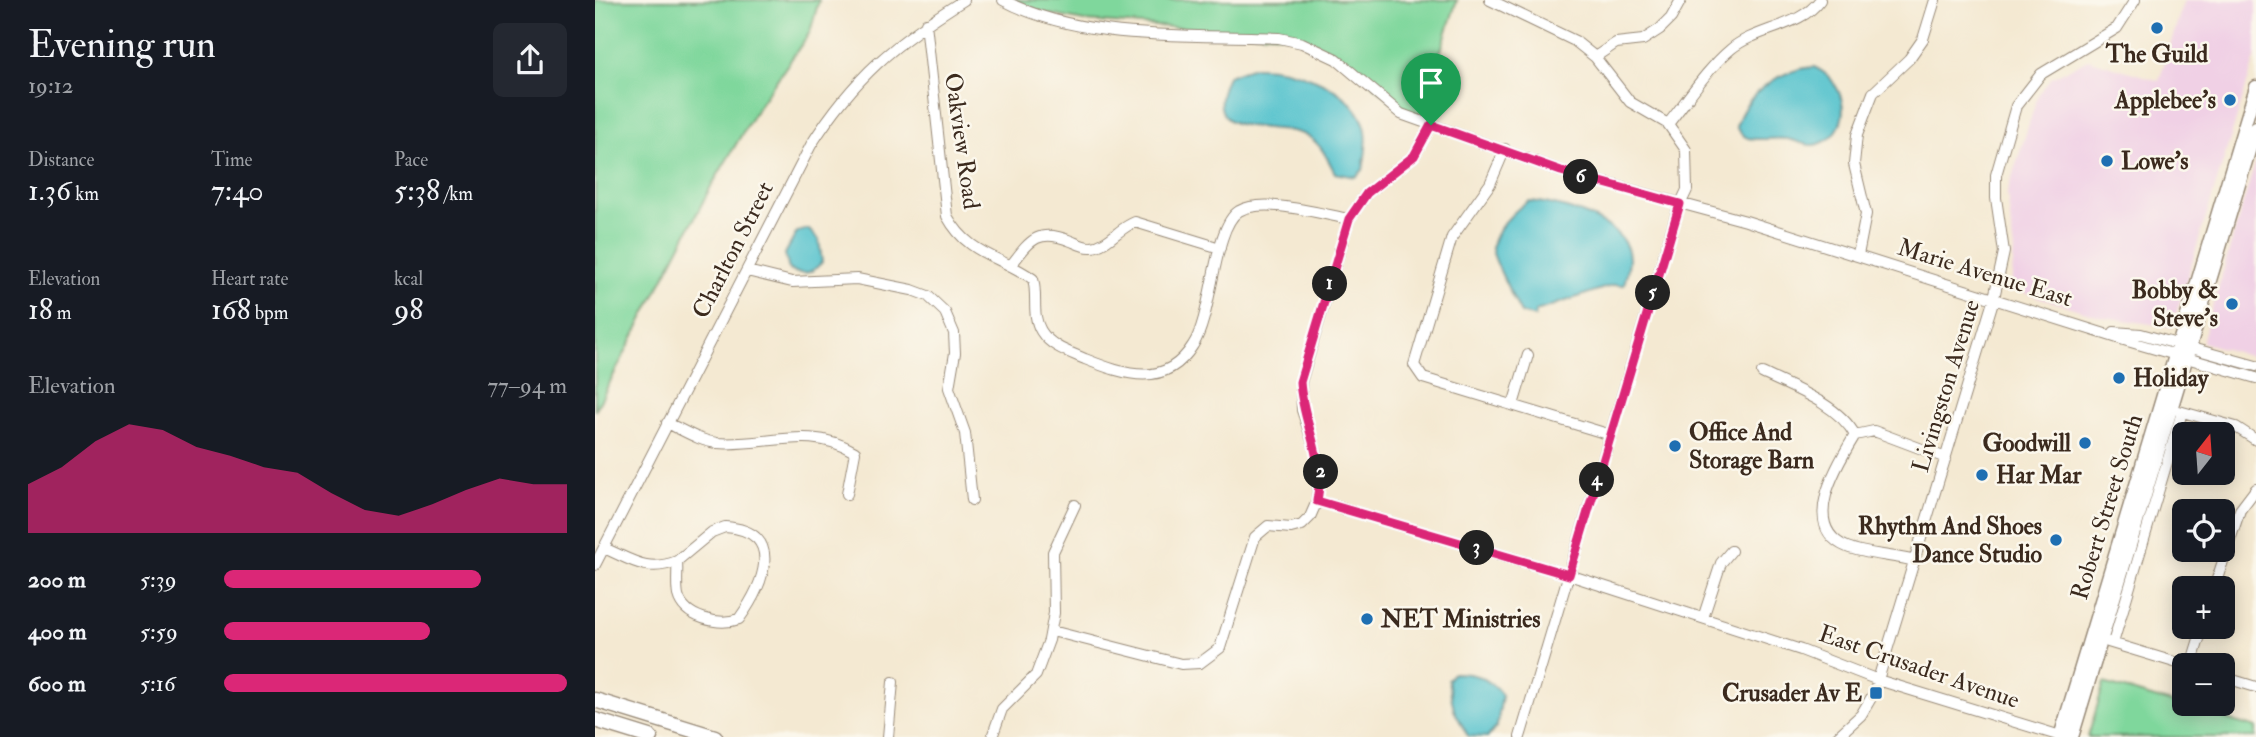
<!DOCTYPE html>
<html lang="en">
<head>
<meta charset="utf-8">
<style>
  body { margin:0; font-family:"IM FELL Double Pica",serif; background:#242831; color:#f1f3f6; height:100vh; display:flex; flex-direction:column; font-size:26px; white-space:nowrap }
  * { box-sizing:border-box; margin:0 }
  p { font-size:23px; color:#9ea1a6 }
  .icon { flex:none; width:38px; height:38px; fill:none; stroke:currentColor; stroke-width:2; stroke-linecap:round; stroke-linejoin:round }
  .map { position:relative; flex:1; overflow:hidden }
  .panel { display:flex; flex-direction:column; background:#171b24; width:595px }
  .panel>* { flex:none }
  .needle { width:46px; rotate:17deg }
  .tools { position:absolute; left:1577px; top:422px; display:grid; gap:14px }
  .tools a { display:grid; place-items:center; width:63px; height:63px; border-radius:10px; background:#171b24; box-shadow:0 4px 18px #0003; font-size:35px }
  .pin { position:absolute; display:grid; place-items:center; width:60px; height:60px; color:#fff; margin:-72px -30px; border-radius:50% 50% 50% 0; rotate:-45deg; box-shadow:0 0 7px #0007 }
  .pin .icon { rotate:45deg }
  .km { position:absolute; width:35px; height:35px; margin:-18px; border-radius:50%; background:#222; color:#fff; font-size:19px; line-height:35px; text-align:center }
  .round { display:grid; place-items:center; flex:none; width:74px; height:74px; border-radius:10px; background:#242831 }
  .head { display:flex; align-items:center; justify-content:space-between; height:119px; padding:0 28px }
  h1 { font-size:38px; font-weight:600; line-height:52px }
  .figures { display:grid; grid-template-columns:repeat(3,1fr); gap:10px; height:119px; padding:7px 28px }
  .figures div { display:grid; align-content:center }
  .figures b { font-size:30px; font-weight:600 }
  .figures small { font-size:19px; font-weight:400 }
  .figures p { font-size:19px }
  .chart { height:196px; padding:14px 28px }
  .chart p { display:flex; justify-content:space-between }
  .chart svg { width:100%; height:126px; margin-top:7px; fill:#db2777; opacity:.7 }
  ul { padding:0 28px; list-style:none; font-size:23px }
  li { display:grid; grid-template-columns:112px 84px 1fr; align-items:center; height:52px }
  li i { height:18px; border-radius:9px; background:#db2777 }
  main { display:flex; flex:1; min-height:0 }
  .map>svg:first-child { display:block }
</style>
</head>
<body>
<main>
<section class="panel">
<div class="head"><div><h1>Evening run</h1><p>19:12</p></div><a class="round"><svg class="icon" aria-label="share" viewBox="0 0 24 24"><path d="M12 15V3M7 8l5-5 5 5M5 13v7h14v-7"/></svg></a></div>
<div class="figures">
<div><p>Distance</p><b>1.36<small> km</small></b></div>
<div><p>Time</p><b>7:40</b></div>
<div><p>Pace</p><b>5:38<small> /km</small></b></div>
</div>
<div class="figures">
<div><p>Elevation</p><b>18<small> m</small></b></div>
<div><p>Heart rate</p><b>168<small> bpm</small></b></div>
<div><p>kcal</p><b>98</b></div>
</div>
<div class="chart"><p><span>Elevation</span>77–94 m</p>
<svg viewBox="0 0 160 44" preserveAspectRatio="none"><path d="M0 44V27L10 21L20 12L30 6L40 8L50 14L60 17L70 21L80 23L90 30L100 36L110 38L120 34L130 29L140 25L150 27L160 27V44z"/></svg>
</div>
<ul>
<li><b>200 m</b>5:39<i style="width:75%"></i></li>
<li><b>400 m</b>5:59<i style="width:60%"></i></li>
<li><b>600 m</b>5:16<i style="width:100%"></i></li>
</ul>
</section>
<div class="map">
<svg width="1661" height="737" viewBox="0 0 1661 737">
  <rect width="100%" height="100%" fill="#fbf7ec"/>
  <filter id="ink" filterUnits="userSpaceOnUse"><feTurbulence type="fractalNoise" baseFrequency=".0143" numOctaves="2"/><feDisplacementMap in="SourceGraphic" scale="14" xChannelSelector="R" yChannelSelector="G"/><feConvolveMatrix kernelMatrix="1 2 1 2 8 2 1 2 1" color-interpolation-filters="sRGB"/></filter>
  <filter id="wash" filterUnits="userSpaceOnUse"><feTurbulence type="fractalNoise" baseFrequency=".00686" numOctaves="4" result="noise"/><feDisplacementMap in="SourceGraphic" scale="28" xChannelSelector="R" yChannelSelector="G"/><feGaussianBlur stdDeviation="1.57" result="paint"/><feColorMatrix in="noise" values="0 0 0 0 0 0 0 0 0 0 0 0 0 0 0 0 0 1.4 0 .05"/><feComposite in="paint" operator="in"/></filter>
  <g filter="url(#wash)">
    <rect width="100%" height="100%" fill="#f4e9d2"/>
    <path fill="#f0d0e5" d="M 1589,0 L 1661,0 L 1661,55 L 1577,327 L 1508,317 L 1416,289 L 1419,251 L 1412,193 L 1443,95 L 1456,78 L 1493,59 L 1564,81 Z
      M 1661,160 L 1661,358 L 1607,342 Z"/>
    <path fill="#7fd79c" stroke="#5d805d" stroke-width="2" d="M 0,0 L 224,0 L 215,32 L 163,107 L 114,190 L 0,411 Z
      M 419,0 L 862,0 L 825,116 L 801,105 L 745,55 L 706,36 L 489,21 L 439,11 Z
      M 1509,683 L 1661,728 L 1661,737 L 1493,737 Z"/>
    <path fill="#56c3cd" stroke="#487676" stroke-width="2" d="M 658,67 C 695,66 751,84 768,121 C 775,135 770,155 768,170 L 760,177 L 740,173 C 733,160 727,145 714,137 C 680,117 601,146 633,76 Z
      M 1219,67 C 1246,78 1260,118 1234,139 C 1231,141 1223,145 1219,145 C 1211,146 1200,140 1192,139 C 1180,137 1165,141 1153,138 C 1147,136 1144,132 1141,127 C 1151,93 1184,70 1219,67 Z
      M 933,201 C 963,203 1032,220 1034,258 C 1034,266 1031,277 1029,285 L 1018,285 L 941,311 L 940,317 L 926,313 C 920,302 897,257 897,248 C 898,231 920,210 933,201 Z
      M 213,229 L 224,240 L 227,262 C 217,274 208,276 194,270 L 190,254 L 202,232 Z
      M 858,673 C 880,673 893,677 907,695 L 902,726 L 893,737 L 873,736 L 859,710 L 853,680 Z"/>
  </g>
  <g filter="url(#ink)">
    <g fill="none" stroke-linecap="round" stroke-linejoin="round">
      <defs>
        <path id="minor" d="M 408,0 C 486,42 596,34 684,38 L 707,43 L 741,59 L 806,114 L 966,171 L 1151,221 L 1529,340 L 1661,378
          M 895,0 L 980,41 L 1000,57 L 1035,102 L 1073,124 L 1091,150 L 1092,190 L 1083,209 L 925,737
          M 331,23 L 352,216 C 374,256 404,255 438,279 C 443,297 436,314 446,331 C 456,347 474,352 490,359 C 530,375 571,389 598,345 C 618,315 618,227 644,211 C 669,197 726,214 754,219
          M 1000,57 L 1021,43 L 1048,40 L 1065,29 L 1076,18 L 1086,0
          M 1073,124 C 1093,99 1112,69 1136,49 C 1161,28 1206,27 1225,0
          M 910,149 L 895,184 L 857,237 L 819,365 L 828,378 L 1016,435
          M 1263,255 L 1271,214 L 1259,164 L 1262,135 L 1278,93 L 1314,59 L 1328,39 L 1340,0
          M 417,264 C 436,239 444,228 476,241 C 483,244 490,248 497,247 C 513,245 524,228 540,222 L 625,248
          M 152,271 L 197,282 L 262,279 L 317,290 L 333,296 L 350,312 L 359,333 L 360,353 L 354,388 L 370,433 L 377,500
          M 1519,332 L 1546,334 L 1661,366
          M 1167,373 C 1198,388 1243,404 1260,435
          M 918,405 L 933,355
          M 1584,411 L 1641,427 L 1661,440
          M 72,423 C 88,430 104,441 122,443 C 171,447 214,424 260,452 L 252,494
          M 722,501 L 974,575 L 1206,650 L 1283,680 L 1469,737
          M 130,527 C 193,531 167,587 144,619 C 124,626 89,618 83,595 C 81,584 83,572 82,561 L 117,532 Z
          M 9,548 C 37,560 52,573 82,561
          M 1320,561 C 1299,555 1272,555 1252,547 C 1203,527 1243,463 1260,435 L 1279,431 L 1351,458
          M 0,565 L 216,145 C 259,77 301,42 369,0
          M 1619,588 L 1645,510 L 1661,489
          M 1108,618 L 1126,563 L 1136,551
          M 457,631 L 586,664 L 605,663 L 625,648 L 660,537 L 673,526 L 696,528 L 707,525 L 715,517 L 722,501 L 725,464 L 707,410 L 706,382 L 754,219 L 772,193 L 819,156 L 836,125
          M 1513,642 L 1589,665
          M 1518,643 L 1587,412
          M 1596,665 L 1608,626
          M 1628,677 L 1661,687
          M 293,737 L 298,682
          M 397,737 L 407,709 L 441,675 L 454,640 L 459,613 L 458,552 L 480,505
          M 1242,737 L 1266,715 L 1279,693 L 1399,298 L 1409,252 L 1401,198 L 1401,175 L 1421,106 L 1446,74 L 1522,28 L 1540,0"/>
        <path id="major" d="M 1465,737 L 1661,87
          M 1477,737 L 1661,128"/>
        <path id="highway" d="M 0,700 L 120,737
          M 0,720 L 55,737"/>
      </defs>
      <use href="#minor" stroke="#988a78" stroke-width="12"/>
      <use href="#major" stroke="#988a78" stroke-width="15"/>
      <use href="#highway" stroke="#988a78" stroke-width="17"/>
      <use href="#minor" stroke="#fff" stroke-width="10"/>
      <use href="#major" stroke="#fff" stroke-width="12"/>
      <use href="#highway" stroke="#fff" stroke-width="14"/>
    </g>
  </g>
  <g fill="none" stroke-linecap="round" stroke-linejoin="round" filter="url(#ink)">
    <defs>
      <path id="route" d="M 836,125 L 966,171 L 1085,204 L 974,575 L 722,501 C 731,457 708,426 705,382 L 754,219 L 772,193 L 819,156 Z"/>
    </defs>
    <use href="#route" stroke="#fff" stroke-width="14"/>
    <use href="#route" stroke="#db2777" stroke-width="9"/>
  </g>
  <g fill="#1f6fb2" stroke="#fbf7ec" stroke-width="2.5">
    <circle cx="1562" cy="28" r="7"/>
    <circle cx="1635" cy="100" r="7"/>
    <circle cx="1512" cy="161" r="7"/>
    <circle cx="1637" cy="304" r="7"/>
    <circle cx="1524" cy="378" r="7"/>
    <circle cx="1490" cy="443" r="7"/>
    <circle cx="1080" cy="446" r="7"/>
    <circle cx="1387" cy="475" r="7"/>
    <circle cx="1461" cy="540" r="7"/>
    <circle cx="772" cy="619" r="7"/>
    <rect x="1274" y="686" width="14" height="14" rx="3.5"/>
  </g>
  <g text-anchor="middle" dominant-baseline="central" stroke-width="5" stroke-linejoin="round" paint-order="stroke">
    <g font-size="24" font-weight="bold" fill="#3b2a1e" stroke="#fbf7ec" text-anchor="end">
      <text x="1562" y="54" text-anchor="middle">The Guild</text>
      <text x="1621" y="100">Applebee's</text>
      <text x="1526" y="161" text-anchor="start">Lowe's</text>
      <text x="1623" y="290">Bobby &amp;<tspan x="1623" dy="28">Steve's</tspan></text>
      <text x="1538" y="378" text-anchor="start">Holiday</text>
      <text x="1094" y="432" text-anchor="start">Office And<tspan x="1094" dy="28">Storage Barn</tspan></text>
      <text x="1476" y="443">Goodwill</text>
      <text x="1401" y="475" text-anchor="start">Har Mar</text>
      <text x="1447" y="526">Rhythm And Shoes<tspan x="1447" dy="28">Dance Studio</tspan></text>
      <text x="786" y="619" text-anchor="start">NET Ministries</text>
      <text x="1267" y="693">Crusader Av E</text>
    </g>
    <g font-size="24" fill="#3b2a1e" stroke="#fbf7ec">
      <text transform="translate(367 141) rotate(82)">Oakview Road</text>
      <text transform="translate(138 250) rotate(-63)">Charlton Street</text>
      <text transform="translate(1390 273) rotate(17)">Marie Avenue East</text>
      <text transform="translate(1351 386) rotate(-73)">Livingston Avenue</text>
      <text transform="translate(1512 507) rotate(-73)">Robert Street South</text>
      <text transform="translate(1324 667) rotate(19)">East Crusader Avenue</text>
    </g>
  </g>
</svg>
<div class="tools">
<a><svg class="needle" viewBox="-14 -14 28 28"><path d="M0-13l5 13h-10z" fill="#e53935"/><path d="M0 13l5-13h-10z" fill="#9ea1a6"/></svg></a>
<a><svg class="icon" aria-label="locate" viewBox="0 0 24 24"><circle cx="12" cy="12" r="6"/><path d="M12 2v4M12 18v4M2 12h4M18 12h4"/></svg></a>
<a>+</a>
<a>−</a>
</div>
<div class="pin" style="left:836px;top:125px;background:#1e9e55"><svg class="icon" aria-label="arrive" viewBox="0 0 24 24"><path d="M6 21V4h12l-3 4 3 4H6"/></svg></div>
<b class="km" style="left:735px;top:284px">1</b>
<b class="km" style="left:726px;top:472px">2</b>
<b class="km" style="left:882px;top:548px">3</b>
<b class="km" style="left:1002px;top:480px">4</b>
<b class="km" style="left:1058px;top:293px">5</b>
<b class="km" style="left:986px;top:177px">6</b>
</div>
</main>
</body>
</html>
